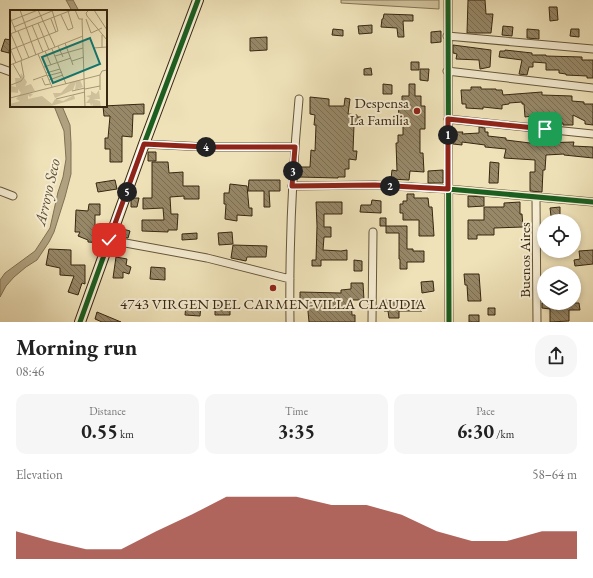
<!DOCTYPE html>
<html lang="en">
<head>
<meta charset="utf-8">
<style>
  body { margin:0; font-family:"EB Garamond",serif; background:#f6f6f6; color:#222; height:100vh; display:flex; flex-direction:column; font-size:15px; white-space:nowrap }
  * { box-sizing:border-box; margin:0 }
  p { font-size:13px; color:#767676 }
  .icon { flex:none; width:22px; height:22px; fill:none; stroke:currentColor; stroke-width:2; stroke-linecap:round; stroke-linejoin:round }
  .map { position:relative; height:322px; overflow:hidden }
  .side { display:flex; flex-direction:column; background:#fff; flex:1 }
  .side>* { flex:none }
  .fabs { position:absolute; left:537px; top:214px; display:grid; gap:8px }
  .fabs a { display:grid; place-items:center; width:44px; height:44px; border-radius:50%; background:#fff; box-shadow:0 2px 6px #0003; font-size:20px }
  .pin { position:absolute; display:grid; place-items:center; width:34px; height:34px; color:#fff; margin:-17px; border-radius:8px; box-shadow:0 2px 6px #0006 }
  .km { position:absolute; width:20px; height:20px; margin:-10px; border-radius:50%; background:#222; color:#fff; font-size:11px; line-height:20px; text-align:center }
  .round { display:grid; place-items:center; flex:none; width:42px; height:42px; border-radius:16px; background:#f6f6f6 }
  .head { display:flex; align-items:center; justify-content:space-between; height:68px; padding:0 16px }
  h1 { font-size:22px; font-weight:700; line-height:30px }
  .metrics { display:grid; grid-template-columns:repeat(3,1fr); gap:6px; height:68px; padding:4px 16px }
  .metrics div { display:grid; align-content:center; border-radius:10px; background:#f6f6f6; text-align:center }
  .metrics b { font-size:20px; font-weight:700 }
  .metrics small { font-size:11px; font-weight:400 }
  .metrics p { font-size:11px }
  .chart { height:112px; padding:8px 16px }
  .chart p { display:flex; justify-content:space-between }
  .chart svg { width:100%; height:72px; margin-top:4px; fill:#8f2418; opacity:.7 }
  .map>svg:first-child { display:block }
</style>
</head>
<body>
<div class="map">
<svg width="593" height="322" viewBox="0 0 593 322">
  <defs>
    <pattern id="building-back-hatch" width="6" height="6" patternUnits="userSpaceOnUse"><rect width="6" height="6" fill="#978868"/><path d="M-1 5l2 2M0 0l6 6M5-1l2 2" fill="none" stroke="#7c6f54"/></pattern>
  </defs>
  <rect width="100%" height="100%" fill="#efe2b9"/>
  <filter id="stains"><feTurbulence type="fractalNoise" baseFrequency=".005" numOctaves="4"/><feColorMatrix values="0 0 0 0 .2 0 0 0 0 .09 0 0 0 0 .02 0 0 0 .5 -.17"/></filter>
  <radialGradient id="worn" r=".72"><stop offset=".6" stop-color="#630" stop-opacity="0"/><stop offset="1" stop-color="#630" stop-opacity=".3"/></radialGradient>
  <path fill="#d0c29c" stroke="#847456" d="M 341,0 L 439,0 L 439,9 L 341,3 Z"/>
  <path fill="#b0a280" stroke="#807153" d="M 66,0 L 73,0 L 79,11 L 72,11 Z
    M 54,106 L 62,106 L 70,125 L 71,143 L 71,174 L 65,197 L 54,232 L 49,242 L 37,260 L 26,267 L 14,277 L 6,286 L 0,297 L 0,280 L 5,273 L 35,251 L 50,228 L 58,192 L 63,177 L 66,159 L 64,131 Z"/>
  <path fill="url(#building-back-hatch)" stroke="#372710" d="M 468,0 L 485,0 L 486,14 L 493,14 L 491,33 L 467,33 Z
    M 549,7 L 557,7 L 558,20 L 550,21 Z
    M 384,14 L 413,15 L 413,21 L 403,21 L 404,37 L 398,37 L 397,28 L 381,27 L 382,19 L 383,19 Z
    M 372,25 L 372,33 L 359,34 L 358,26 Z
    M 503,26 L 513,27 L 512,36 L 502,35 Z
    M 333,29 L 343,30 L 343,36 L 332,35 Z
    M 527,29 L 539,30 L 539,39 L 527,38 Z
    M 571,29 L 579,29 L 579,37 L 570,36 Z
    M 441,31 L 441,42 L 431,43 L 431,32 Z
    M 267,37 L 267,50 L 250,51 L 250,38 Z
    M 5,39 L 11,40 L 9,53 L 1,51 Z
    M 453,45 L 491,50 L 490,67 L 480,69 L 479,60 L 456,59 L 457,54 L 453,53 Z
    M 505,50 L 532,53 L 532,55 L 546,55 L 546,56 L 582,57 L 582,60 L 593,60 L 593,78 L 587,78 L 587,76 L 566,75 L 566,74 L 559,73 L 559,70 L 546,70 L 546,63 L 533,62 L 533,67 L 529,67 L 527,75 L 519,74 L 522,60 L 499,57 L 500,51 L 505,51 Z
    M 411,62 L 419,62 L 419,70 L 411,70 Z
    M 371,68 L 372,75 L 364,75 L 364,69 Z
    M 420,69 L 429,69 L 428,81 L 420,80 Z
    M 383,84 L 392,85 L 392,94 L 383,94 Z
    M 409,84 L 415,84 L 415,96 L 421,96 L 421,106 L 425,106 L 425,129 L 420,129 L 420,153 L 423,153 L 424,172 L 410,171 L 409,180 L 391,179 L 392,170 L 397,171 L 396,143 L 398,143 L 398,135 L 403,135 L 403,120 L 398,120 L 399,106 L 402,106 L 402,96 L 409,96 Z
    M 471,87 L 481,87 L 481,89 L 496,89 L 496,90 L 502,90 L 503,95 L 542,92 L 542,95 L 572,96 L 572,101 L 584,102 L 584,104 L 593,104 L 593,125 L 585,124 L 585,121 L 573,115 L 573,125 L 563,125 L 563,123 L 552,123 L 553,113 L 532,114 L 532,116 L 525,117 L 524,104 L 522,104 L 522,102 L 509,103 L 509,104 L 502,105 L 502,109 L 483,107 L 483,109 L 466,108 L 466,104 L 462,104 L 461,90 L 471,90 Z
    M 310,97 L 329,99 L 329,106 L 344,106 L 345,98 L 350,99 L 348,114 L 357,115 L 357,117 L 361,117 L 360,125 L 354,125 L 353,151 L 357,151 L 356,160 L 349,159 L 349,169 L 345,169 L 345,177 L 338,177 L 338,178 L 299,177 L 300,167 L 310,167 L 311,150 L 315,151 L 316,125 L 314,125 L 315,115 L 310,114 Z
    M 144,104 L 144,114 L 133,114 L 132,137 L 122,136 L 122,162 L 110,162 L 110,149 L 105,149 L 105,138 L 108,138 L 110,116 L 104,116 L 103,106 Z
    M 479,127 L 485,128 L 485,132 L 488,132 L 488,136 L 506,138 L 506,140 L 538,144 L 538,143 L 574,142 L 573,146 L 593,147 L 593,158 L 564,155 L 564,154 L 546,155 L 545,170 L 543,170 L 542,192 L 530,191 L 530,172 L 535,172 L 535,160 L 504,158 L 506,149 L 485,147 L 485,145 L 462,142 L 462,145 L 453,144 L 453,132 L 463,132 L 462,134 L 479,133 Z
    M 148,152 L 156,152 L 156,161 L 148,161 Z
    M 152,162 L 168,162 L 169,173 L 183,172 L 183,186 L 199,186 L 199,199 L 184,199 L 184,196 L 170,197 L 171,214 L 178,214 L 177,230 L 168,230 L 168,232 L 142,231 L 142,220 L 164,220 L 163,208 L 143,209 L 143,198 L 152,198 Z
    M 490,162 L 499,163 L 498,183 L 489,183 Z
    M 443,170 L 443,183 L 428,183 L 428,171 Z
    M 115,180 L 117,189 L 98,192 L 96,183 Z
    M 249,180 L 280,180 L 280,191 L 269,191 L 270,207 L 264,207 L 264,191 L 248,191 Z
    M 230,184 L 247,186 L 249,208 L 252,208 L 252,216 L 237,215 L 237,221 L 225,219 L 226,204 L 224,204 L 224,193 L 229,193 Z
    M 407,194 L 414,194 L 414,198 L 428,198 L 429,207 L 432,207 L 434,236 L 419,236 L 419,220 L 403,220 L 403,213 L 400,213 L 400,204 L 403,204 L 403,201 L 407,201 Z
    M 468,196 L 484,197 L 484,206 L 468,207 Z
    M 131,198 L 139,198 L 137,207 L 131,207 Z
    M 372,200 L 381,201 L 381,213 L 360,212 L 361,205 L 371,205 Z
    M 316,202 L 342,202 L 342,214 L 324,214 L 324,227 L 331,227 L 331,237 L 324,237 L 323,250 L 341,251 L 347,250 L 347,260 L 321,260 L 321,266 L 312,266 L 312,260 L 316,260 L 317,226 Z
    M 520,202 L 520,214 L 522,214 L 523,227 L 494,228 L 494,235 L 477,235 L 477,239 L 468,239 L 468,220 L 484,220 L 484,207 L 504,207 L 504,203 Z
    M 89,204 L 100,204 L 100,215 L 95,215 L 95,229 L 102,229 L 101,243 L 88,242 L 88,240 L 78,236 L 80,232 L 75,232 L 76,210 L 88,211 Z
    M 560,207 L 560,215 L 551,216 L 550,208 Z
    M 380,218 L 386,218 L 386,226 L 380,226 Z
    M 386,226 L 407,226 L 407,249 L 413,249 L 413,251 L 424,251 L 424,262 L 407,262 L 407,269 L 400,269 L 400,259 L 399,259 L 399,233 L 386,233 Z
    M 123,229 L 130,231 L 128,238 L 120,237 Z
    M 232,232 L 233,244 L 219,245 L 218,233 Z
    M 197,233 L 197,239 L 182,240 L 182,234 Z
    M 233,245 L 267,246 L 266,257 L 247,257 L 246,261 L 231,258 Z
    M 49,249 L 71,250 L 71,265 L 85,265 L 85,284 L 82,283 L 78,295 L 68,292 L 74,276 L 60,275 L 60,268 L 46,265 Z
    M 593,250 L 593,264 L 575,266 L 574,260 L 580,259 L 579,251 Z
    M 116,257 L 127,259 L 126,265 L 131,267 L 129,274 L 123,272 L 123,278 L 113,278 Z
    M 354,260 L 362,261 L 362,271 L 354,271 Z
    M 151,267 L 165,268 L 165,280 L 150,279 Z
    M 464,274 L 479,274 L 481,301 L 468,301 L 467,285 L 465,285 Z
    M 433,281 L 434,291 L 422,293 L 421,282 Z
    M 351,283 L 363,283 L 364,300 L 351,300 L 352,315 L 355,315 L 355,322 L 309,322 L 307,301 L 300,301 L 300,292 L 341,293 L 341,290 L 351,289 Z
    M 384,300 L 422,301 L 422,311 L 399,311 L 399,318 L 389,318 L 388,311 L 384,311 Z
    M 542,303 L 579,303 L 580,310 L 569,310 L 569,321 L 550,322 L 550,309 L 542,308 Z
    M 186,305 L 201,305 L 200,316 L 185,315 Z
    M 215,305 L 230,306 L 230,315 L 215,315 Z
    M 488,308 L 495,308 L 495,315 L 488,315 Z
    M 97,312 L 121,322 L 102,322 L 95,319 Z
    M 469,315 L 479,315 L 479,322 L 469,322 Z"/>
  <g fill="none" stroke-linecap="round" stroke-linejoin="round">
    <defs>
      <path id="street" d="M 448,0 L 449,322
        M 447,36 L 593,49
        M 0,68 L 11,72
        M 447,71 L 593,88
        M 448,119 L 593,134
        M 144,144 L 206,147 L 295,147
        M 292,186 L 375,185 L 448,189 L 593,202
        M 0,191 L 13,196
        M 536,198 L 537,322
        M 109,240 L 207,258 L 290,279
        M 290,322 C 289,247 292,174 299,99
        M 372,322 L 373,232"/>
      <path id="secondary" d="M 80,322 L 144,144 L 198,0"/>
    </defs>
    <use href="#street" stroke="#65563a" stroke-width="9"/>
    <use href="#secondary" stroke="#372710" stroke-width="12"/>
    <use href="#street" stroke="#f5ecd2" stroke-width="7"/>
    <use href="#secondary" stroke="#f5ecd2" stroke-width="10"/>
    <defs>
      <path id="cycleway" d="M 448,0 L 449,322
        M 292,186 L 375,185 L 448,189 L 593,202
        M 80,322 L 144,144 L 198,0"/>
    </defs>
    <use href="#cycleway" stroke="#f5ecd2" stroke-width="8"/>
    <use href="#cycleway" stroke="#1b5e20" stroke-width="5"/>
  </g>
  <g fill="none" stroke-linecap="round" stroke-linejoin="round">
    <defs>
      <path id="route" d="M 109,240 L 144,144 L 206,147 L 295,147 L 292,186 L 375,185 L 448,189 L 448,119 L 545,129"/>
    </defs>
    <use href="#route" stroke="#fff" stroke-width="8"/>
    <use href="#route" stroke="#8f2418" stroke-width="5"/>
  </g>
  <g fill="#8f2418" stroke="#f5ecd2" stroke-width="1.5">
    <circle cx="417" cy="111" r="4"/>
    <circle cx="273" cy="288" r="4"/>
  </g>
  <g text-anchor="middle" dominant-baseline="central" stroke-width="4" stroke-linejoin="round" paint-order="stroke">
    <g font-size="15" fill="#372710" stroke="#f5ecd2" text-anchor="end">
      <text x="409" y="102">Despensa<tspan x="409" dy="17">La Familia</tspan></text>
      <text x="273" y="303" text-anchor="middle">4743 VIRGEN DEL CARMEN-VILLA CLAUDIA</text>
    </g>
    <g font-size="15" fill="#372710" stroke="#f5ecd2">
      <text transform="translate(524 260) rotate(-90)">Buenos Aires</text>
    </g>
    <g font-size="16" font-style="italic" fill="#5b4c32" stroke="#f5ecd2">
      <text transform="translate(47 192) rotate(-77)">Arroyo Seco</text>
    </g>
  </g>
  <g transform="translate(10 10)">
    <rect width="97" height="97" fill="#efe2b9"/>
    <path d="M 11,63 L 17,72 L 15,76 L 21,74 L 25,81 L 19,83 L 23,84 L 20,87 L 18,85 L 18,89 L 32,86 L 42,94 L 45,89 L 53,91 L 64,85 L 65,89 L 38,97 L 0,97 L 0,94 L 10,91 L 6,89 L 11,83 L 8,79 L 8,83 L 1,82 L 2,85 L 0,78 L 1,76 L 6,77 L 5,68 L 10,68 ZM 70,70 L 73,77 L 65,80 L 66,72 L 63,80 L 45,88 L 43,83 L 51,83 L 61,72 ZM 89,80 L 90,89 L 83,89 L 90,91 L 91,97 L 82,97 L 83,93 L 81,96 L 80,93 L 76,93 L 80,88 L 76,86 L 81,85 L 81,81 L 86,84 Z" fill="#d0c29c"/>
    <path fill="none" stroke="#a59775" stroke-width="1" d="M 10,0 L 26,45M 28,0 L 45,37M 65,0 L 69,9 L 73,9M 79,0 L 76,3 L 77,6 L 97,30M 84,0 L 97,20M 51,5 L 58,20 L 63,18 L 58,1M 0,7 L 6,22M 41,9 L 46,22M 72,9 L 75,97M 76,9 L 81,23 L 92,18M 0,11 L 28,0M 28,13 L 39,40M 22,15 L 33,42M 4,17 L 42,1M 8,21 L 19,48M 0,24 L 62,0M 1,24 L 12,50M 55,33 L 63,55M 48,36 L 53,47M 0,38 L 6,53M 83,38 L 97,37M 92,38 L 92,25M 42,39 L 56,74M 0,40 L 48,21 L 42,0M 35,41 L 41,55M 28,44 L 42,77M 45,46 L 73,38M 62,51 L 74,47M 3,54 L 11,68M 0,55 L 73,26M 34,57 L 61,48M 36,63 L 50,59M 90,65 L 90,80M 37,66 L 52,62M 32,68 L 35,75 L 40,74M 23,70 L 37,65M 39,70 L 53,65M 1,75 L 11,71 L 14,67 L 11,51M 75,79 L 90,76M 62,81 L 75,78M 0,88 L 90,65 L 92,61 L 97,60M 46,89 L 75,82"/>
    <path fill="#0f766e" fill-opacity="0.15" stroke="#0f766e" stroke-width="2" d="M 80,28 L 90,54 L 43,73 L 32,47 Z"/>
    <rect width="97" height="97" fill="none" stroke="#372710" stroke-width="2"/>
  </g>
  <rect width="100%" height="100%" filter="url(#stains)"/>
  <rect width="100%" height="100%" fill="url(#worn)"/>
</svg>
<div class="fabs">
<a><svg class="icon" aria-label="locate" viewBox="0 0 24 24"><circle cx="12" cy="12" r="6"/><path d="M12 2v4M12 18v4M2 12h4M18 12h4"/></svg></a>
<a><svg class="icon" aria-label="layers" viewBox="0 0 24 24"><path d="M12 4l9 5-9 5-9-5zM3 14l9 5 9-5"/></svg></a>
</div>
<div class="pin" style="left:545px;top:129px;background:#1e9e55"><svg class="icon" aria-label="arrive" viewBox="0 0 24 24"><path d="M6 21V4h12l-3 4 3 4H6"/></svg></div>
<div class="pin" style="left:109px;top:240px;background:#d93025"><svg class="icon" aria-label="check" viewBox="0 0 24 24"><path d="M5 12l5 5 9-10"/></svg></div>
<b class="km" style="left:448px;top:135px">1</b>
<b class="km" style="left:390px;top:186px">2</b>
<b class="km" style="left:293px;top:171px">3</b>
<b class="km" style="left:206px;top:147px">4</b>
<b class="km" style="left:127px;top:192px">5</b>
</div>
<section class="side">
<div class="head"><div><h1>Morning run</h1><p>08:46</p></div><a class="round"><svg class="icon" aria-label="share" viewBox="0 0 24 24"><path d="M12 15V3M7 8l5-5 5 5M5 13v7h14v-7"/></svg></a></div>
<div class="metrics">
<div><p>Distance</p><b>0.55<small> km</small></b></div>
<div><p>Time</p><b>3:35</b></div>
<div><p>Pace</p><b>6:30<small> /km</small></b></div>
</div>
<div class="chart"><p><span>Elevation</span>58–64 m</p>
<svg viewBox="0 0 160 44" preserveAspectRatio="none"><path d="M0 44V27L10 33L20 38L30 38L40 27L50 17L60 6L70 6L80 6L90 11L100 11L110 17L120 27L130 33L140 33L150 27L160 27V44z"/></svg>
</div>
</section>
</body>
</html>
